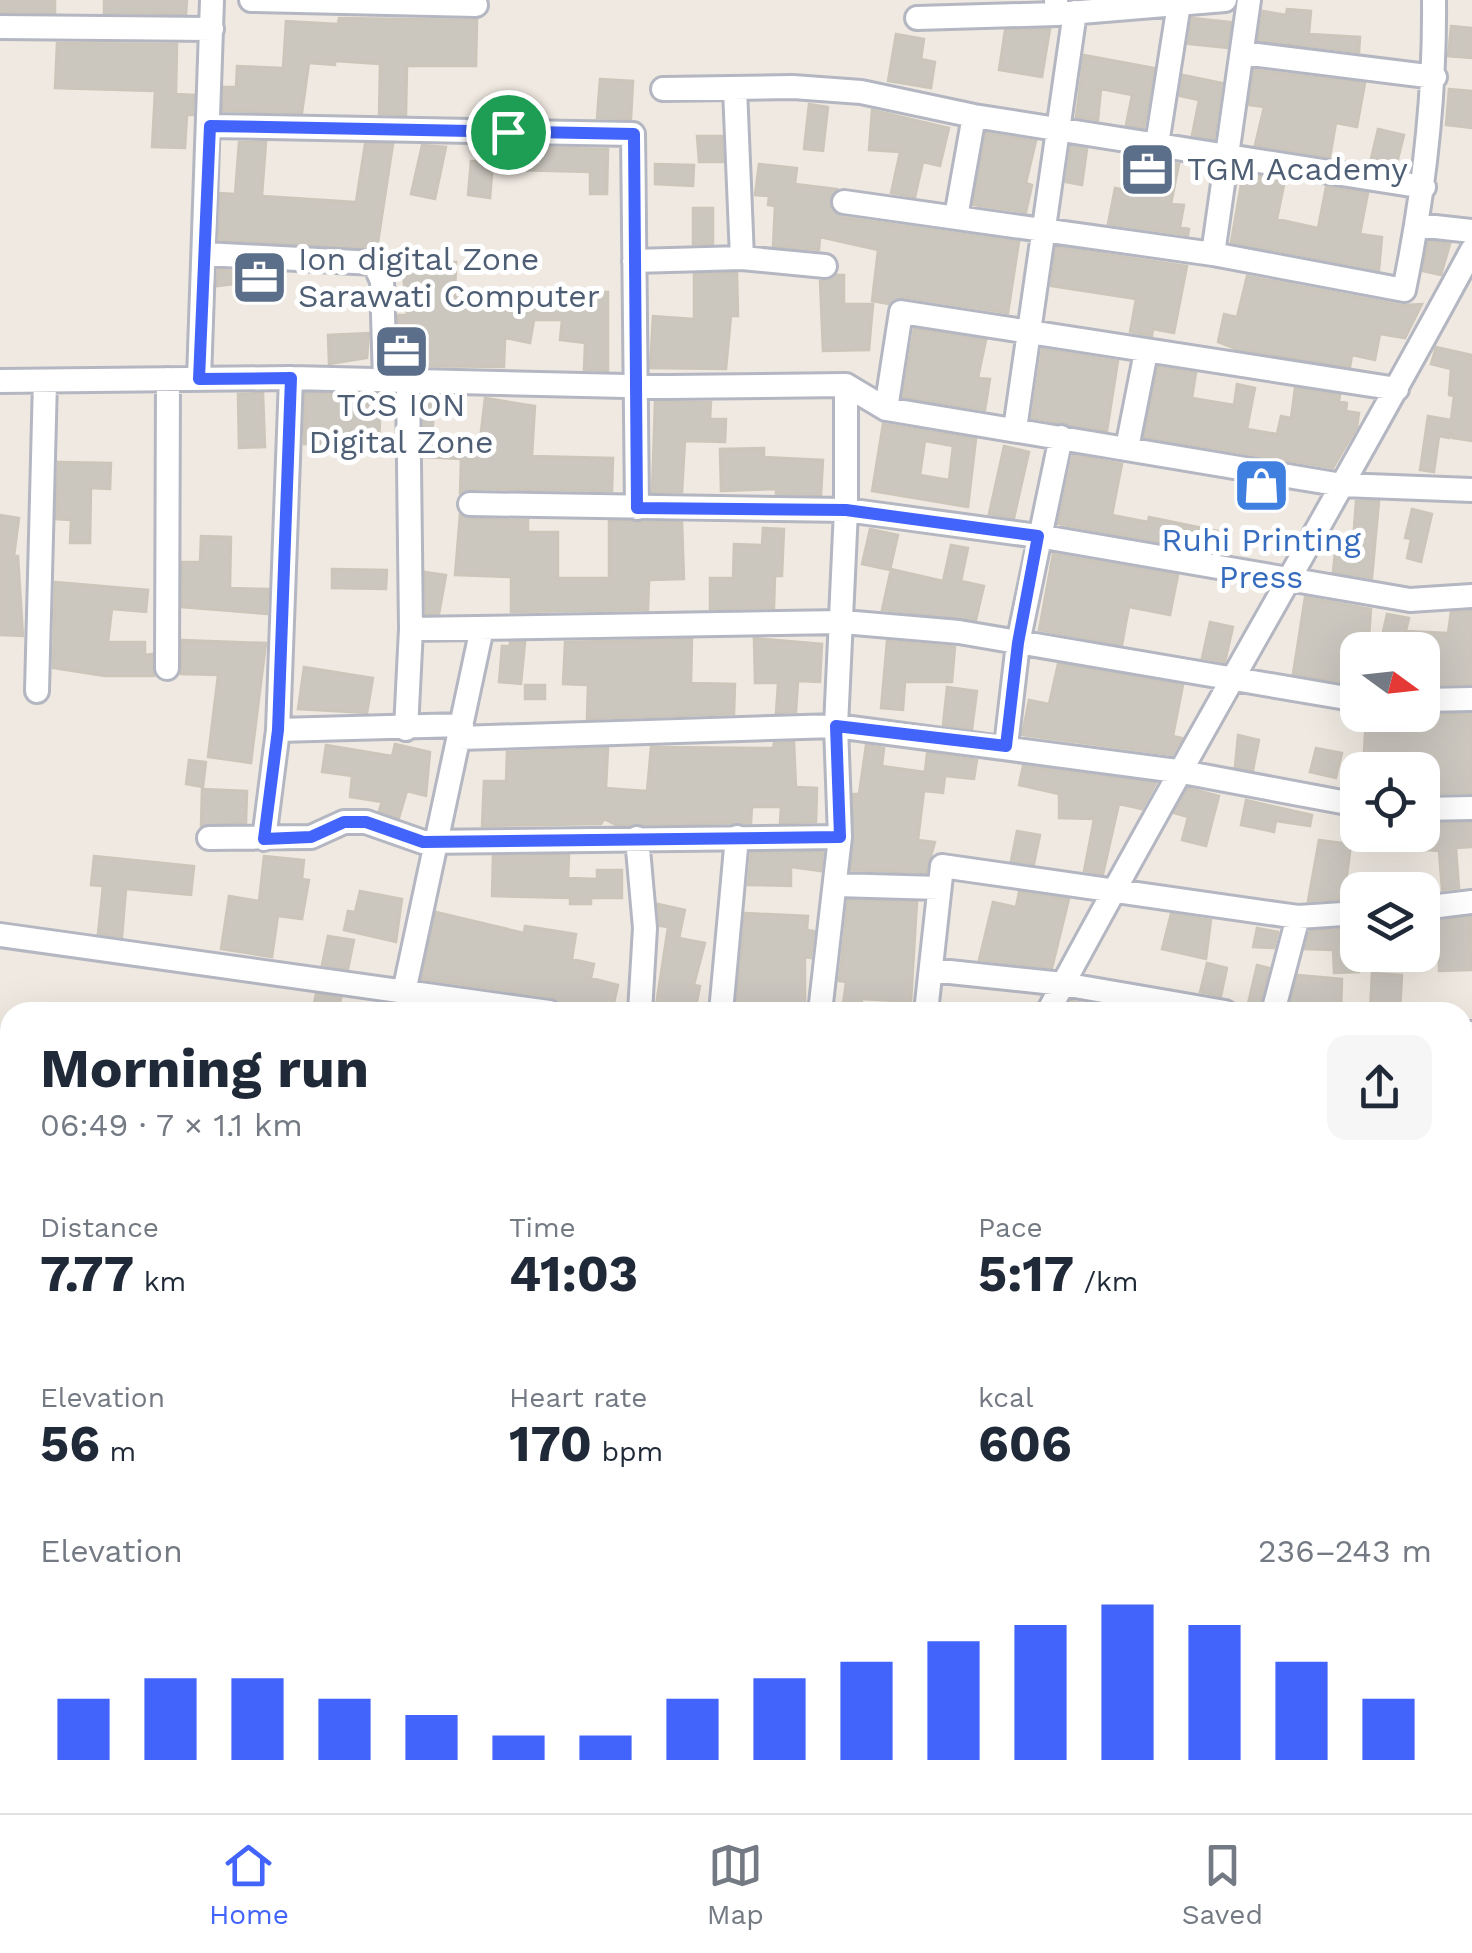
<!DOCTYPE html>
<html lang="en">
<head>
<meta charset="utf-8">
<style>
  body { margin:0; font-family:"Work Sans",sans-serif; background:#f6f6f7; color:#1f2937; height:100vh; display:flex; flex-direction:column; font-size:38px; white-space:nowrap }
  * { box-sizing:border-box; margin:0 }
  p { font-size:32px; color:#747a83 }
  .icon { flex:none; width:55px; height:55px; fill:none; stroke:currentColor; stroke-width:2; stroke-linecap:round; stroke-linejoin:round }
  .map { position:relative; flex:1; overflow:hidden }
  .side { position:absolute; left:0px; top:1002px; width:1472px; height:812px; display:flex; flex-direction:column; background:#fff; border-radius:30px 30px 0 0; box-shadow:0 10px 40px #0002 }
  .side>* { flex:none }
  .needle { width:65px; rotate:105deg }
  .buttons { position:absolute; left:1340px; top:632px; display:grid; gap:20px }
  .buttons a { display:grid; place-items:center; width:100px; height:100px; border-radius:20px; background:#fff; box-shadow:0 10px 40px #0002; font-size:50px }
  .pin { position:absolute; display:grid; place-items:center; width:85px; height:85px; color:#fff; margin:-42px; border:5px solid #fff; border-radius:50%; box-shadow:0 2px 10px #0007 }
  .round { display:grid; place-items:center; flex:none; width:105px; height:105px; border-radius:20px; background:#f6f6f7 }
  .overview { display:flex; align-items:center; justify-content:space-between; height:170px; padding:0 40px }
  h1 { font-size:55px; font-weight:700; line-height:75px }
  .metrics { display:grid; grid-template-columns:repeat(3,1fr); gap:15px; height:170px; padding:10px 40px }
  .metrics div { display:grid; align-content:center }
  .metrics b { font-size:50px; font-weight:700 }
  .metrics small { font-size:28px; font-weight:400 }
  .metrics p { font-size:28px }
  .chart { height:280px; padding:20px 40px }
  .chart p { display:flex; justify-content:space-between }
  .chart svg { width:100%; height:180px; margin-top:10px; stroke:#4264fb; stroke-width:6 }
  .menu { display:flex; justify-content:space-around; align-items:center; height:140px; border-top:2px solid #e0e1e3; background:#fff; font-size:28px; color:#747a83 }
  .menu a { display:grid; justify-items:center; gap:5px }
  .menu .current { color:#4264fb }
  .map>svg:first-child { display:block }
</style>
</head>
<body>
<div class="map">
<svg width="1472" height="1813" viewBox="0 0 1472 1813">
  <rect width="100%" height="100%" fill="#efe9e1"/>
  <path fill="#cbc7bf" stroke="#cbc5ba" stroke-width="2.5" fill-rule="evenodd" d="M 0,0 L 55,0 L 55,13 L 0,12 Z
    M 104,0 L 187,0 L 186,14 L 104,13 Z
    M 1287,9 L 1311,11 L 1309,34 L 1360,37 L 1359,52 L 1258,40 L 1263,11 L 1286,15 Z
    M 339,18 L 477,20 L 476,66 L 407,66 L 406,115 L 379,114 L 380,64 L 335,61 L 335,65 L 309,63 L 302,113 L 223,111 L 224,87 L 236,87 L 237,66 L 283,68 L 286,21 L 338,24 Z
    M 1192,18 L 1231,22 L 1227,48 L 1188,44 Z
    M 1451,26 L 1472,28 L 1472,58 L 1448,56 Z
    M 1050,29 L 1042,77 L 999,70 L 1005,30 Z
    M 896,34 L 924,39 L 921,59 L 935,62 L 931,88 L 888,81 Z
    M 57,43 L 177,44 L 176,94 L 194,95 L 193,115 L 187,115 L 185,148 L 152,147 L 155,91 L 55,88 Z
    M 1084,55 L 1154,68 L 1144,128 L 1126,125 L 1132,95 L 1101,89 L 1098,120 L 1076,117 Z
    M 1254,70 L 1365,83 L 1357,127 L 1336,123 L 1330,157 L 1255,145 L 1264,107 L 1249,105 Z
    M 1183,75 L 1222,83 L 1214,139 L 1192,135 L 1199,100 L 1180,96 Z
    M 600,79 L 633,81 L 631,119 L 597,118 Z
    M 1449,89 L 1472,91 L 1472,128 L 1446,125 Z
    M 809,104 L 828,107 L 823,151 L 804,149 Z
    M 872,110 L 949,128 L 940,166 L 923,162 L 915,197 L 891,193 L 900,152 L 869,150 Z
    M 1378,129 L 1404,135 L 1396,167 L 1370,163 Z
    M 986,133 L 1036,141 L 1026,183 L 1032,185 L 1026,212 L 973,205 Z
    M 697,136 L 722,136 L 723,162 L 699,162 Z
    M 239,142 L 266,142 L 262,196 L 356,202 L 365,144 L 393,144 L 377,249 L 219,240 L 220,193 L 235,194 Z
    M 422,145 L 446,147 L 435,199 L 411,194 Z
    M 1071,146 L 1087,149 L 1082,185 L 1066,182 Z
    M 516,147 L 608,149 L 607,194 L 590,194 L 590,172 L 516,170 Z
    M 1132,156 L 1179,164 L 1171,204 L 1184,205 L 1180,227 L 1189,229 L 1188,235 L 1108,224 L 1115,188 L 1126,190 Z
    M 471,161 L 493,163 L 490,198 L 468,195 Z
    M 655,164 L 694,165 L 693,186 L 655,184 Z
    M 759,164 L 797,168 L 795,184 L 837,189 L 830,207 L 841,217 L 1019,242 L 1008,313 L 903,297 L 889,304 L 872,301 L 878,250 L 820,237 L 819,250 L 773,246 L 775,206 L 768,205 L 769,196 L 755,195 Z
    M 1259,176 L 1285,180 L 1277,219 L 1318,228 L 1326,187 L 1368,193 L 1360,234 L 1382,237 L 1379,270 L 1231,242 L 1242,179 L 1258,182 Z
    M 693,208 L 713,208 L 713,244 L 693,244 Z
    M 1428,241 L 1450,244 L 1441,275 L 1423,271 Z
    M 1056,247 L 1187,266 L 1174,333 L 1153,329 L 1152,336 L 1130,332 L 1136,299 L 1051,286 Z
    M 456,262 L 455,297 L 581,302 L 582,292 L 608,292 L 608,371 L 584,370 L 585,343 L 560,340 L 562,320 L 534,320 L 530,343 L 505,338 L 504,367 L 409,366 L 410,352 L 399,352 L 398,315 L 407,315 L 402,263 Z
    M 218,270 L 276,273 L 276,279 L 217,286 Z
    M 737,273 L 738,316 L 731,316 L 726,369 L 650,368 L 653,316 L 694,319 L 694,274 Z
    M 837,275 L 844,275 L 844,304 L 873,304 L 869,350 L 823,351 L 820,281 Z
    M 1247,276 L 1401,305 L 1422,304 L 1405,338 L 1380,334 L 1375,360 L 1352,355 L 1350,367 L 1236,349 L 1218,342 L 1224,314 L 1237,317 Z
    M 914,329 L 986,340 L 978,378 L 990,379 L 985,410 L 903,397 Z
    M 369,333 L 367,358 L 329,364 L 328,335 Z
    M 1436,347 L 1472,355 L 1472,441 L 1452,438 L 1451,428 L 1449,438 L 1439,436 L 1434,472 L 1420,470 L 1428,416 L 1451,420 L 1454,396 L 1449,395 L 1451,369 L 1431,364 Z
    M 1042,349 L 1118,361 L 1107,431 L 1032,418 Z
    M 1158,367 L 1196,373 L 1192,398 L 1234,405 L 1237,384 L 1255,388 L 1247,429 L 1277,434 L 1281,416 L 1291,418 L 1295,388 L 1340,395 L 1339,401 L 1347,403 L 1346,411 L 1359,413 L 1357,427 L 1333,468 L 1144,437 Z
    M 263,393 L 265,447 L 239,448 L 238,394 Z
    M 305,393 L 381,395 L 379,446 L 304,444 Z
    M 423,396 L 435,396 L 432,437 L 480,440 L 485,398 L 535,406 L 532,456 L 613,458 L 612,491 L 470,489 L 460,493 L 461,459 L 424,457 Z
    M 655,402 L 711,402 L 710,419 L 726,419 L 725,442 L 685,441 L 682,492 L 652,492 Z
    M 883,424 L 976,439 L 968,507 L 872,491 ZM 925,441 L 953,446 L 949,480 L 920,475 Z
    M 1004,446 L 1029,452 L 1014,518 L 989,514 Z
    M 764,448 L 764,457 L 823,460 L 821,495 L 776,494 L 776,489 L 721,491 L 720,449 Z
    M 1073,455 L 1122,464 L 1112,515 L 1148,522 L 1149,517 L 1227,533 L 1223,553 L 1058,524 Z
    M 58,462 L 111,463 L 110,489 L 91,488 L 90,543 L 70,543 L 71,520 L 56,519 Z
    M 1356,501 L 1379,501 L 1372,578 L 1333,572 L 1335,553 L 1352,555 Z
    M 1412,509 L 1432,514 L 1421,562 L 1407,558 L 1411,539 L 1405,538 Z
    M 460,514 L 470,519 L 528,520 L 528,532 L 558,532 L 558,578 L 609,578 L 609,521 L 682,522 L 684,579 L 649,580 L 648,610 L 511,612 L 511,577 L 455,575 Z
    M 0,515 L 19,518 L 14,556 L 18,556 L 23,636 L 0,635 Z
    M 763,528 L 784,529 L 782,576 L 775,576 L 774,608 L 710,609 L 710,578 L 733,578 L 734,544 L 762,545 Z
    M 870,529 L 898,535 L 890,570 L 862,564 Z
    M 201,536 L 231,537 L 230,588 L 268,589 L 267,614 L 182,607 L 182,562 L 200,562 Z
    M 951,545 L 968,548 L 961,581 L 984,586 L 976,620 L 882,610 L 891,569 L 943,581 Z
    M 1053,554 L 1178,575 L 1170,615 L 1129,607 L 1122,645 L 1039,630 Z
    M 332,569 L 387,570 L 386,589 L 332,588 Z
    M 425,572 L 446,575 L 439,614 L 426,614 Z
    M 55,582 L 148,590 L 146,612 L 112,609 L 108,642 L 145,642 L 145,655 L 152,654 L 154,676 L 105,676 L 53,668 Z
    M 1305,597 L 1371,609 L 1368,650 L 1358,650 L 1358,685 L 1293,674 Z
    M 1472,611 L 1472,684 L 1422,685 L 1422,650 L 1379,650 L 1387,614 L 1409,618 L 1406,631 L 1448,633 L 1451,612 Z
    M 1210,622 L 1233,627 L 1225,662 L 1202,658 Z
    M 754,638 L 822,644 L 820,682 L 798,681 L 796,712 L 776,713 L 778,683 L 755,683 Z
    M 692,639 L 691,683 L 735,684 L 734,714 L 587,719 L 588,685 L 563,684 L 565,642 Z
    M 182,640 L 266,643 L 251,763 L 208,757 L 218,675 L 181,674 Z
    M 887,641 L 955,647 L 952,682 L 905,682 L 903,710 L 881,708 Z
    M 510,642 L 525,642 L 521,684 L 499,682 L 502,646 L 510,646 Z
    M 1058,664 L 1183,685 L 1173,736 L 1182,738 L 1172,755 L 1022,735 L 1029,700 L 1049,704 Z
    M 304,667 L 373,678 L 367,713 L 298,709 Z
    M 525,685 L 545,685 L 545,699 L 525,699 Z
    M 947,687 L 977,691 L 972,729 L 943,725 Z
    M 1472,714 L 1472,793 L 1422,794 L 1422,770 L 1380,770 L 1380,754 L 1364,753 L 1366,715 Z
    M 1238,735 L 1259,740 L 1253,770 L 1235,767 Z
    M 794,742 L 796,787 L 817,788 L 816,822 L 780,823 L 781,807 L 752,807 L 751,823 L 616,825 L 604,819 L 601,824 L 482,826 L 484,781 L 506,781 L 507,752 L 608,748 L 606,788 L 647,791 L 651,747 L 773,748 L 774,743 Z
    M 395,744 L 430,752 L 426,796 L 407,791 L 399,818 L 379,811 L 382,802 L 350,797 L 352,776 L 322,772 L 326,745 L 392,756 Z
    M 866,745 L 884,748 L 882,766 L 925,772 L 927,753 L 977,760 L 974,779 L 945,776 L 943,793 L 924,791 L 918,840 L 935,842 L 926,873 L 851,870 L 853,794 L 859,794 Z
    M 1316,748 L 1342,753 L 1336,778 L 1310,772 Z
    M 189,760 L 206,762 L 203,787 L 186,784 Z
    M 1023,766 L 1156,783 L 1142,809 L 1119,804 L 1103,874 L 1084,871 L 1094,819 L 1059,818 L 1059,794 L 1019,785 Z
    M 1188,788 L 1219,796 L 1206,846 L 1182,840 L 1188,817 L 1174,813 Z
    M 202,789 L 247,791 L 246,823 L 201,826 Z
    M 1246,800 L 1312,815 L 1310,826 L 1276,821 L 1274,832 L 1241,825 Z
    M 1472,823 L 1472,847 L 1456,848 L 1459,888 L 1442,890 L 1439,851 L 1383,846 L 1383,835 L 1422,835 L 1422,824 Z
    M 1017,831 L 1040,835 L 1034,864 L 1011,861 Z
    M 1319,840 L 1351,844 L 1344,899 L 1308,901 Z
    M 823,852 L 821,871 L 791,867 L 791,886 L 748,885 L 751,853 Z
    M 569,855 L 568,878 L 597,879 L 597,870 L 622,870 L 622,898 L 591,898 L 591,904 L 570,904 L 570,898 L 492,896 L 493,856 Z
    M 94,856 L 194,866 L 191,895 L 126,889 L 122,937 L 98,934 L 103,886 L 91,885 Z
    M 264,856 L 304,860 L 302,879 L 309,880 L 302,919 L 278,916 L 272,957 L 221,949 L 229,896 L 259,901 Z
    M 360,891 L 402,899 L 396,942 L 344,930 L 348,911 L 355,912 Z
    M 1019,892 L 1069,899 L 1052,968 L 979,960 L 993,902 L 1016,907 Z
    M 848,900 L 917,902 L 911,1002 L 862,999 L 860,1012 L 842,1012 L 846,982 L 839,981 Z
    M 658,904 L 685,910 L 679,938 L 705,943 L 694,985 L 700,986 L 695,1012 L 655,1012 L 668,927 L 660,926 Z
    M 436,912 L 524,933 L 525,926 L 576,934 L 572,959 L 594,964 L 591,978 L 618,985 L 612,1012 L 575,1012 L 563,1010 L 551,997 L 422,979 Z
    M 745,913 L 808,916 L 807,930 L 814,931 L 811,958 L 805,957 L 805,1012 L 736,1012 Z
    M 1171,914 L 1211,920 L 1206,959 L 1162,949 Z
    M 1471,917 L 1472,970 L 1439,971 L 1438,921 Z
    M 1257,928 L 1278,932 L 1274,948 L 1253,947 Z
    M 1358,928 L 1359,972 L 1334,973 L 1333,950 L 1305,949 L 1310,931 Z
    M 328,936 L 354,940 L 348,969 L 322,965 Z
    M 1207,963 L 1227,968 L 1221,996 L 1200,992 Z
    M 1257,965 L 1269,968 L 1258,1010 L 1247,1008 Z
    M 1372,973 L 1402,975 L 1400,1012 L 1370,1012 Z
    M 1298,975 L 1342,979 L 1341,1012 L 1288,1012 Z
    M 316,994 L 341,998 L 338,1012 L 313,1009 Z
    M 1071,1001 L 1126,1010 L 1126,1012 L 1065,1012 Z"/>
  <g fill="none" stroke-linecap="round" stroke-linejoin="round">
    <defs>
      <path id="minor" d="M 251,0 L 476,5
        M 1056,0 L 1057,14 L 1225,0
        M 1249,0 L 1213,254 L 1404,290 C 1424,193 1435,99 1434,0
        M 917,18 L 1057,14
        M 0,27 L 212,29
        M 1242,53 L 1435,77
        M 663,89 L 793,87 L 861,92 L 974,116 L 1424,187
        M 735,89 L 742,258
        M 210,126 L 633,134 L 637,508
        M 1157,144 L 1179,4
        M 844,202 L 1213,254
        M 956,217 L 974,116
        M 1417,225 L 1472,231
        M 205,254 L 374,263 L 382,281 L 385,381
        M 634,261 L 742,258 L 825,266
        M 199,379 L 212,0
        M 0,381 L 291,378 L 668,387 L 846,385 L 886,409 L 1342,485 L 1472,490
        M 846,385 L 846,510 L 836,726 L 1177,771 L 1358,805
        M 886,409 L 901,312 L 1397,389
        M 1015,429 L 1075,12
        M 1127,448 L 1146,352
        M 470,504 L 846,510 L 1038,536 L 1410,600 L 1472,596
        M 411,629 L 843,622 L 959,632 L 1358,700
        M 167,668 L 168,379
        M 37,691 L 45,381
        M 1422,700 L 1472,699
        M 406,729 L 411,629 L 408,382
        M 278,730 L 462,725
        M 459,738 L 836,726 L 840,837 L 820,1012
        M 1006,746 L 1018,643 L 1061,437
        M 1422,809 L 1472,808
        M 209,838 L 311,837 L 344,822 L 366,822 L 423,842 L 840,837
        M 637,838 L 645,928 L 640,1012
        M 264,839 L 278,730 L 291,378
        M 837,885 L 939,888
        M 1422,908 L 1472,902
        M 1298,917 L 1358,913
        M 0,935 L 549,1012
        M 931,970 L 1063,984 L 1225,1012
        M 404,992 L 482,628
        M 721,1012 L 737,837
        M 926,1012 L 942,866 L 1298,917 L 1273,1012
        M 1048,1012 C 1185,756 1334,506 1472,250
        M 1462,1033 L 1472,1033
        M 1462,1150 L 1472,1149
        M 1462,1257 L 1472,1259
        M 1462,1412 L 1472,1364
        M 1462,1471 L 1472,1473
        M 1462,1692 L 1472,1695
        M 0,1728 L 10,1804
        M 474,1805 L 474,1813
        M 1047,1805 L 1102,1813
        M 1451,1805 L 1472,1812
        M 617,1813 L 622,1805"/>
    </defs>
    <use href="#minor" stroke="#b4b7c1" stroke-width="28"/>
    <use href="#minor" stroke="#fff" stroke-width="22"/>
  </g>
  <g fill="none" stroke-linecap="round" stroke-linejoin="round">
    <defs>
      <path id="route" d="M 210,126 L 634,134 L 637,508 L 846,510 L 1038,536 L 1018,643 L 1006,746 L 836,726 L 840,837 L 423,842 L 366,822 L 344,822 L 311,837 L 264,839 L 278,730 L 291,378 L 199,379 Z"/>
    </defs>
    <use href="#route" stroke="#fff" stroke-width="20"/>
    <use href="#route" stroke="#4264fb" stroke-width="12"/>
  </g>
  <defs>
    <symbol id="office-square" viewBox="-11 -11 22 22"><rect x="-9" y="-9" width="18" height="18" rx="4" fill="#5c6f8a" stroke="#fff"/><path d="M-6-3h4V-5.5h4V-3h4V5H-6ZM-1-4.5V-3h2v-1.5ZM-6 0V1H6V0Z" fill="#fff"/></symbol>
    <symbol id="shop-square" viewBox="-11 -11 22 22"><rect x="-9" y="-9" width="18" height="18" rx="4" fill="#3f7fe0" stroke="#fff"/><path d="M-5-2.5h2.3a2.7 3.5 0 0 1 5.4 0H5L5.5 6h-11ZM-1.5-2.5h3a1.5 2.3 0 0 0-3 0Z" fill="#fff"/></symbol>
  </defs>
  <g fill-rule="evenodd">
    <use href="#office-square" x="1116" y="138" width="63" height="63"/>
    <use href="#office-square" x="228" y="246" width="63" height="63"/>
    <use href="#office-square" x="370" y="320" width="63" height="63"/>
    <use href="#shop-square" x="1230" y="454" width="63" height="63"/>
  </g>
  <g text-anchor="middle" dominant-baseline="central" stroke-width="10" stroke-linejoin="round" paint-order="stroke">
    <g font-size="32" fill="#4e5e75" stroke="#fff" text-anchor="start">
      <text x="1187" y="169">TGM Academy</text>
      <text x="298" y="259">Ion digital Zone<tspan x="298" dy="37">Sarawati Computer</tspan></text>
      <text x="401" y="405" text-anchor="middle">TCS ION<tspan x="401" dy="37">Digital Zone</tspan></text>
    </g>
    <g font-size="32" fill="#366cbe" stroke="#fff">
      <text x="1261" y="540">Ruhi Printing<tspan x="1261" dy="37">Press</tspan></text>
    </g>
  </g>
</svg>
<div class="buttons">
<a><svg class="needle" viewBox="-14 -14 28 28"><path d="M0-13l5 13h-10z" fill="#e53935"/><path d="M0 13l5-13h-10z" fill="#747a83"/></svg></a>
<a><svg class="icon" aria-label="locate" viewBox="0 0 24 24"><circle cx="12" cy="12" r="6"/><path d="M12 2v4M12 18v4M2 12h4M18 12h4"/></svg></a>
<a><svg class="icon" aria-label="layers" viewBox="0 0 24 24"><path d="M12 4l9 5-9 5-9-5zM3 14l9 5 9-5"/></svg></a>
</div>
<div class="pin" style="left:508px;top:132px;background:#1e9e55"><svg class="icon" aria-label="arrive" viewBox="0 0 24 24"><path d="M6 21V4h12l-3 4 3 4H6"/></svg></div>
<section class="side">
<div class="overview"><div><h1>Morning run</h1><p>06:49 · 7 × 1.1 km</p></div><a class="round"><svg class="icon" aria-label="share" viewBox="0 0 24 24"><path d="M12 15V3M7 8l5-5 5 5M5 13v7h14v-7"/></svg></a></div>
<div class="metrics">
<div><p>Distance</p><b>7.77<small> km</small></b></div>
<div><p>Time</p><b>41:03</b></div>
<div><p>Pace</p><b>5:17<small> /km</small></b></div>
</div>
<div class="metrics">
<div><p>Elevation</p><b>56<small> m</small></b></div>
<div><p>Heart rate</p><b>170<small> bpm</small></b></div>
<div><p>kcal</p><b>606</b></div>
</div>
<div class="chart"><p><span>Elevation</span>236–243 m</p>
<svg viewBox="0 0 160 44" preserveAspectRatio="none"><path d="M5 44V29M15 44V24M25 44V24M35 44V29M45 44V33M55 44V38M65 44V38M75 44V29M85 44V24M95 44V20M105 44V15M115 44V11M125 44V6M135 44V11M145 44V20M155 44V29"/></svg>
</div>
</section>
</div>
<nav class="menu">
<a class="current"><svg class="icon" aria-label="home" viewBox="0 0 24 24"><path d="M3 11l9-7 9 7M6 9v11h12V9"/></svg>Home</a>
<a><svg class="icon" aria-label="map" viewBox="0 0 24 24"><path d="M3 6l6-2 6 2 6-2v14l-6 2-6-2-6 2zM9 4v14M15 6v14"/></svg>Map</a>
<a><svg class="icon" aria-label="saved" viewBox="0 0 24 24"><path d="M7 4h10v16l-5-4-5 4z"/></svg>Saved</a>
</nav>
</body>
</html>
